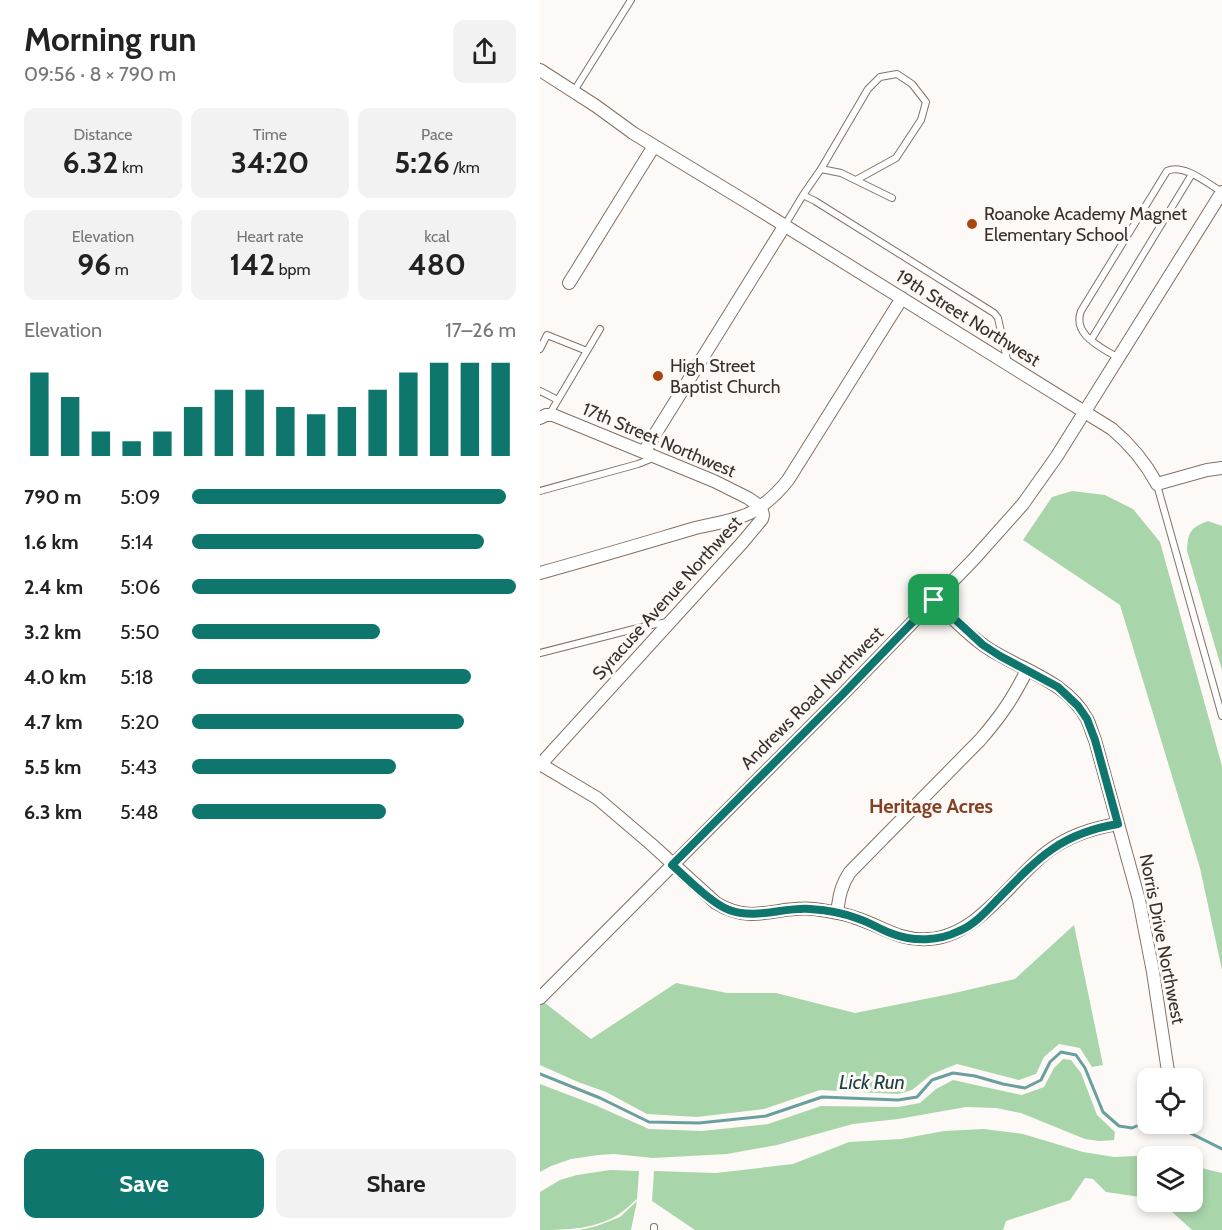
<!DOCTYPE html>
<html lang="en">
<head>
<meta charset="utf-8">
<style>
  body { margin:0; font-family:Cabin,sans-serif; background:#f2f2f2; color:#222; height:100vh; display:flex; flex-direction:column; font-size:22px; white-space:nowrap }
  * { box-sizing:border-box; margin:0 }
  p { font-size:20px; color:#767676 }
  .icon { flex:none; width:33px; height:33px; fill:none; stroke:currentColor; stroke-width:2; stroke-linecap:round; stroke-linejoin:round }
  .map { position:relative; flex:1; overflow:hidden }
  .details { display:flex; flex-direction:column; background:#fff; width:540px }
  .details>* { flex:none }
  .buttons { position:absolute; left:597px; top:1068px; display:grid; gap:12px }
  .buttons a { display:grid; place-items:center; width:66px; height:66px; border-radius:12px; background:#fff; box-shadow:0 3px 9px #0003; font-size:30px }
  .pin { position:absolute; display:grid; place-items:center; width:51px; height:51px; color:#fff; margin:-26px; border-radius:12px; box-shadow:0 3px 9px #0006 }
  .round { display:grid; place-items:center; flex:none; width:63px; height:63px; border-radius:12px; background:#f2f2f2 }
  .summary { display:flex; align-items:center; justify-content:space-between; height:102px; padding:0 24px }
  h1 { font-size:33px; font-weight:700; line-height:45px }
  .metrics { display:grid; grid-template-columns:repeat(3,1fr); gap:9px; height:102px; padding:6px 24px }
  .metrics div { display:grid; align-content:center; border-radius:12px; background:#f2f2f2; text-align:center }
  .metrics b { font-size:30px; font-weight:700 }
  .metrics small { font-size:16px; font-weight:400 }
  .metrics p { font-size:16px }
  .chart { height:168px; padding:12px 24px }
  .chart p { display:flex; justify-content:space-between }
  .chart svg { width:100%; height:108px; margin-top:6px; stroke:#0f766e; stroke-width:6 }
  .cta { display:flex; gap:12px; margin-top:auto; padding:12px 24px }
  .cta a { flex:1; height:69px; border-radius:12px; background:#0f766e; color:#fff; font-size:24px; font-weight:700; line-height:69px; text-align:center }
  .cta a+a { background:#f2f2f2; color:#222 }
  ul { padding:0 24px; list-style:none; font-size:20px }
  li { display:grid; grid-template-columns:96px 72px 1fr; align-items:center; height:45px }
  li i { height:15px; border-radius:8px; background:#0f766e }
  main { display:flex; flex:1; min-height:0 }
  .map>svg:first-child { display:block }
</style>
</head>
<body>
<main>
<section class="details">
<div class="summary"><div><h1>Morning run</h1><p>09:56 · 8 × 790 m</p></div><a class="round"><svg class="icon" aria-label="share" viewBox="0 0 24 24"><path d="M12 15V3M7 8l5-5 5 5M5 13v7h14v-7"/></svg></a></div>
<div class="metrics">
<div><p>Distance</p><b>6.32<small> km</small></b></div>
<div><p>Time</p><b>34:20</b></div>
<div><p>Pace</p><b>5:26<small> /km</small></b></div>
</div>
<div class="metrics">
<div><p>Elevation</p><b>96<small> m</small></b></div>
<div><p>Heart rate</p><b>142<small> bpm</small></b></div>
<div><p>kcal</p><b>480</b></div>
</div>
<div class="chart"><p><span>Elevation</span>17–26 m</p>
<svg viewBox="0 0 160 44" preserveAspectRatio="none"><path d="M5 44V10M15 44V20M25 44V34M35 44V38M45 44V34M55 44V24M65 44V17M75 44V17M85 44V24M95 44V27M105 44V24M115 44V17M125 44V10M135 44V6M145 44V6M155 44V6"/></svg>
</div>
<ul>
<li><b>790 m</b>5:09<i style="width:97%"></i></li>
<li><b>1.6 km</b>5:14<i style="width:90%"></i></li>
<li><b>2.4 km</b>5:06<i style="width:100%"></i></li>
<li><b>3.2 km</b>5:50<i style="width:58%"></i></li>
<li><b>4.0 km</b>5:18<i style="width:86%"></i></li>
<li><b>4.7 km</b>5:20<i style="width:84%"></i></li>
<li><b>5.5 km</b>5:43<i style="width:63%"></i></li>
<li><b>6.3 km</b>5:48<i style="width:60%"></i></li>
</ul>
<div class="cta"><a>Save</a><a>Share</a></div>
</section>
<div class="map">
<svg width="682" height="1230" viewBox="0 0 682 1230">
  <rect width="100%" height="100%" fill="#fdf9f6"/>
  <path fill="#a9d5ab" d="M 532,491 L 565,495 L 593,509 L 620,542 L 682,766 L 682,970 L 660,868 L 580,605 L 483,540 L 512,497 Z
    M 668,521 L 682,526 L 682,670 L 647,551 C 648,532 650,528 668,521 Z
    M 534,925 L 563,1065 L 552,1067 L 540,1048 L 519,1044 L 504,1057 L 496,1074 L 479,1080 L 417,1064 L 392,1074 L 372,1090 L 358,1094 L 280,1090 L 224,1109 L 157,1117 L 107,1114 L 66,1092 L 38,1082 L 0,1065 L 0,999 L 51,1039 L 136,983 L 187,993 L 236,993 L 315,1013 L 410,994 L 475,979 Z
    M 523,1059 L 531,1060 L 541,1073 L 557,1115 L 575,1132 L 574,1140 L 559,1141 L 545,1139 L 481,1113 L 456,1108 L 426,1107 L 358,1119 L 313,1124 L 237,1145 L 187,1154 L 113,1158 L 74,1154 L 58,1155 L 31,1159 L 11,1166 L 0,1172 L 0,1084 L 55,1105 L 109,1129 L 162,1131 L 228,1124 L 281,1106 L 358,1107 L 380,1103 L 396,1089 L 413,1080 L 482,1095 L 504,1087 L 514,1068 Z
    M 444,1129 L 483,1134 L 543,1152 L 574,1157 L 616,1155 L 622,1156 L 608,1156 L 607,1198 L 566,1192 L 553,1179 L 545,1178 L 530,1200 L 466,1221 L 463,1230 L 155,1230 L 112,1201 L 114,1171 L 176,1173 L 253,1164 L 309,1142 L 361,1139 L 404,1131 Z
    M 653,1166 L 682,1173 L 682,1230 L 652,1230 L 621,1202 L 652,1202 Z
    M 70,1170 L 99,1171 L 97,1199 C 91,1204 85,1210 79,1214 C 57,1229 26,1230 0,1230 L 0,1192 L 20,1180 L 37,1175 Z
    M 97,1201 L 91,1230 L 40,1230 L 57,1226 L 80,1217 Z"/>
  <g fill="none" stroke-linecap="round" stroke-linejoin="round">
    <path stroke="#699f9e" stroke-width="3" d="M 0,1074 L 60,1098 L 109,1122 L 159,1123 L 226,1116 L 282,1097 L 358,1100 L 377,1097 L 392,1080 L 413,1073 L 435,1076 L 463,1084 L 485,1088 L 501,1080 L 510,1062 L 521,1052 L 536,1055 L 545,1068 L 563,1112 L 579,1126 L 592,1128 L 608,1121
      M 632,1124 L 682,1149"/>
    <defs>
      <path id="service" d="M 34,91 L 91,0
        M 281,169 L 301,173 L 352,198
        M 263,195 L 275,201 L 454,313 L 458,318 L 468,364
        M 245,225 L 263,195 L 281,169 L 328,89 L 340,77 L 357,74 L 372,84 L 386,102 L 381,120 L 356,158 L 316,180
        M 551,340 L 652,174
        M 0,349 L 7,335 L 47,351
        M 578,358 C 561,347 532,335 541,311 L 627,171 C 643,163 667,183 682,192
        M 0,391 L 18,400
        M 9,415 L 60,329
        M 617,485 L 682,716
        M 0,491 L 98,464 L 113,458
        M 0,653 L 106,626 L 128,622
        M 114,1227 L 114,1230"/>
      <path id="minor" d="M 0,70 L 56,106 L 93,133 L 210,204 L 572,429 C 591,445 605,462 617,484 L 667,470 L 682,468
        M 29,283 L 114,146
        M 0,418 L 6,415 L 13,415 L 174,481 L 208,498 L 221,507
        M 104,452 L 245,225
        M 0,573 C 51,559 101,544 152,529 C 170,524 192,522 210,513 C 225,505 237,494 248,480 L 362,298
        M 394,600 C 410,616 427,634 446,647 C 480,670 526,680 547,719 C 550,725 552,733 555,740 L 599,900 L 613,972 L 629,1078
        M 0,764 L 57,798 L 111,844 L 176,903 C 214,926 236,905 274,909 C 289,911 304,913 319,919 C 343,927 360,941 388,939 C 437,937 470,881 507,852 C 528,836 552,828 578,824
        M 0,765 L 202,543 L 222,519 L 223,515 L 221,507
        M 297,913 C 299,897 301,885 310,872 L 440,740 C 461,716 473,698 487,670
        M 0,998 L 302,695 L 434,559 L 483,504 L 517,456 L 682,192"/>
    </defs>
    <use href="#service" stroke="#827165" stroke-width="8"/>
    <use href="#minor" stroke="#827165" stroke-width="14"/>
    <use href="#service" stroke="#fff" stroke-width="6"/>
    <use href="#minor" stroke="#fff" stroke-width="12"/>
  </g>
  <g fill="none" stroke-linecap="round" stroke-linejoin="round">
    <defs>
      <path id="route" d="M 394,600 L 443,645 L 460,656 L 518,687 L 538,706 L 547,719 L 555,740 L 578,824 C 522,833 499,857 461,896 C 448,909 436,924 419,931 C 399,941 374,942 353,934 C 341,930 331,923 319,919 C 304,913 287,910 270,909 C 243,907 216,920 189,910 C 171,903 147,878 132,865 L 302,695 Z"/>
    </defs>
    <use href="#route" stroke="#fff" stroke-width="12"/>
    <use href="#route" stroke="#0f766e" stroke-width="8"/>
  </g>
  <g fill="#a94610" stroke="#fdf9f6" stroke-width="2">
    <circle cx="432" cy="224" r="6"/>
    <circle cx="118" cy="376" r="6"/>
  </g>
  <g text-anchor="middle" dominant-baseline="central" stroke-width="6" stroke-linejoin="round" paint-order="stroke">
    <g font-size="18" fill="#38302b" stroke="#fdf9f6" text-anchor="start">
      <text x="444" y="214">Roanoke Academy Magnet<tspan x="444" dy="21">Elementary School</tspan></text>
      <text x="130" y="366">High Street<tspan x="130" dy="21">Baptist Church</tspan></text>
    </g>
    <g font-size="18" fill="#38302b" stroke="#fdf9f6">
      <text transform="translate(428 318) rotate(32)">19th Street Northwest</text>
      <text transform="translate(119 440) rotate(23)">17th Street Northwest</text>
      <text transform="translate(127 598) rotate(-48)">Syracuse Avenue Northwest</text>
      <text transform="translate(272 698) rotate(-45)">Andrews Road Northwest</text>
      <text transform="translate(622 939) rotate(79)">Norris Drive Northwest</text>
    </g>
    <g font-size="20" font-weight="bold" fill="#834124" stroke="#fdf9f6">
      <text x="391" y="806">Heritage Acres</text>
    </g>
    <g font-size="20" font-style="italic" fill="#193f40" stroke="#fdf9f6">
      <text x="332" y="1082">Lick Run</text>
    </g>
  </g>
</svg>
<div class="buttons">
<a><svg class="icon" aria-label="locate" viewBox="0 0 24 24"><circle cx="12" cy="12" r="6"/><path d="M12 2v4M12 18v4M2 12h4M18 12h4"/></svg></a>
<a><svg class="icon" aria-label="layers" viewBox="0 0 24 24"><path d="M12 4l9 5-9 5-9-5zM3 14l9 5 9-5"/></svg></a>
</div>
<div class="pin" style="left:394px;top:600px;background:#1e9e55"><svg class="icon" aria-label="arrive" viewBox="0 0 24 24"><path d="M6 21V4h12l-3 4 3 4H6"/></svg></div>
</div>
</main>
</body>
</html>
